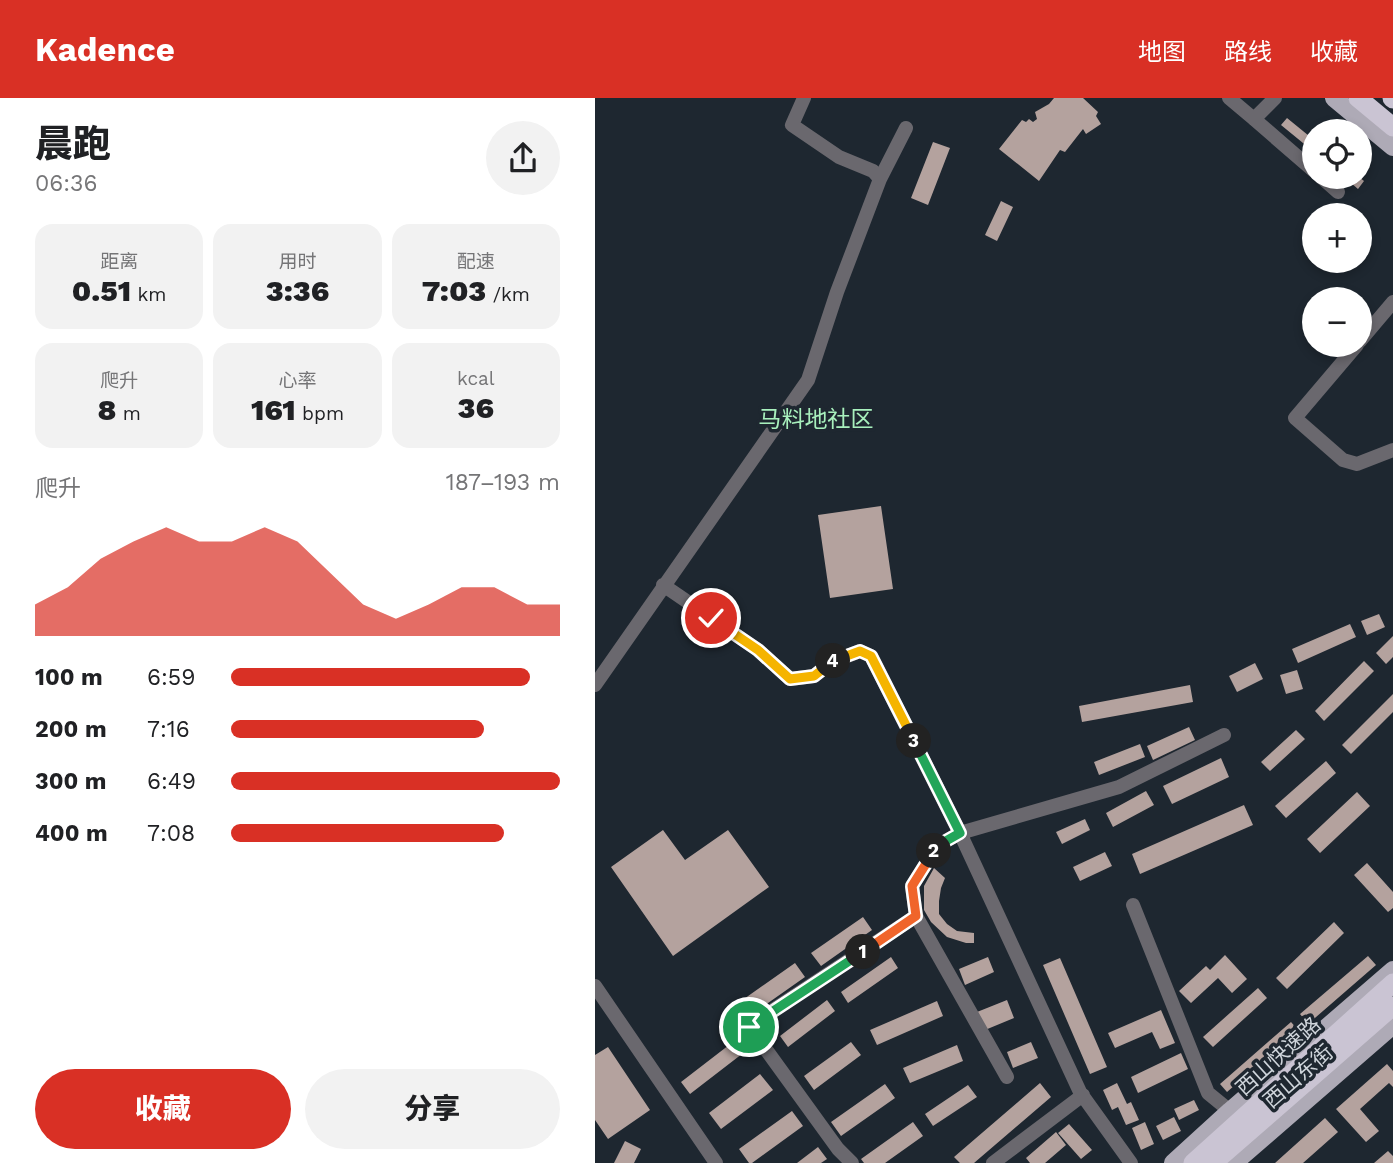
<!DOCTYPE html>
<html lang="zh">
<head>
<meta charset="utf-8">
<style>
  body { margin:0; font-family:"Work Sans","Noto Sans SC",sans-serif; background:#f2f2f2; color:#202124; height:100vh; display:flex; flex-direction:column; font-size:26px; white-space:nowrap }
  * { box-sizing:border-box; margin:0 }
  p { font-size:23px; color:#757577 }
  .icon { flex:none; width:38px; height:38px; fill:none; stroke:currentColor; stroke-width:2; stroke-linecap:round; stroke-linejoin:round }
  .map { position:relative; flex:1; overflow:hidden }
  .sheet { display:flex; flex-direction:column; background:#fff; width:595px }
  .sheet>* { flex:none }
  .tools { position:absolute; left:707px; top:21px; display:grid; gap:14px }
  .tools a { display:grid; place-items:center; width:70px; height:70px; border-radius:50%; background:#fff; box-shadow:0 4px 10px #0003; font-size:35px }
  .pin { position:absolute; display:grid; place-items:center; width:60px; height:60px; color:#fff; margin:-30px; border:4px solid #fff; border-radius:50%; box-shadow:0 2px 7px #0007 }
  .km { position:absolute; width:35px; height:35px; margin:-18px; border-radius:50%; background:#222; color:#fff; font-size:19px; line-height:35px; text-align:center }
  .round { display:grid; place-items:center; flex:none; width:74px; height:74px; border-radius:37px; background:#f2f2f2 }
  .overview { display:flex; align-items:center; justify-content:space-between; height:119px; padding:0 35px }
  h1 { font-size:38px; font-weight:800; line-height:52px }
  .figures { display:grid; grid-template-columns:repeat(3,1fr); gap:10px; height:119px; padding:7px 35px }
  .figures div { display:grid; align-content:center; border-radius:18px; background:#f2f2f2; text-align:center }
  .figures b { font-size:30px; font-weight:800 }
  .figures small { font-size:19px; font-weight:400 }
  .figures p { font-size:19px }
  .chart { height:196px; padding:14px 35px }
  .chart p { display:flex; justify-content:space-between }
  .chart svg { width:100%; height:126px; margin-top:7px; fill:#d93025; opacity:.7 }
  .action { display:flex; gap:14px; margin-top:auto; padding:14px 35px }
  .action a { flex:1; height:80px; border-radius:42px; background:#d93025; color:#fff; font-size:28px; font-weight:800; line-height:80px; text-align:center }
  .action a+a { background:#f2f2f2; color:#202124 }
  ul { padding:0 35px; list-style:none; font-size:23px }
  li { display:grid; grid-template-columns:112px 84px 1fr; align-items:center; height:52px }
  li i { height:18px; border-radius:9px; background:#d93025 }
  header { display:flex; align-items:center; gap:42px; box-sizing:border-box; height:98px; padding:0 35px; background:#d93025; color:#fff }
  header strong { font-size:33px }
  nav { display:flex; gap:38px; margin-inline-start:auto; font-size:24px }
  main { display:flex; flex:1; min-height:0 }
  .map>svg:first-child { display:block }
</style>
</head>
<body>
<header>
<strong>Kadence</strong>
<nav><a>地图</a><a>路线</a><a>收藏</a></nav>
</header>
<main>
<section class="sheet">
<div class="overview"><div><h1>晨跑</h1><p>06:36</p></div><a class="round"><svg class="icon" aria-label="share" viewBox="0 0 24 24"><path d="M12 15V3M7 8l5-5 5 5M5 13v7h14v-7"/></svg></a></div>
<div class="figures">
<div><p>距离</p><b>0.51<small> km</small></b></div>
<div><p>用时</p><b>3:36</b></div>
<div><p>配速</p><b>7:03<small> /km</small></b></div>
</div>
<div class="figures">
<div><p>爬升</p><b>8<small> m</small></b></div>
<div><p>心率</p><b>161<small> bpm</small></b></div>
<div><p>kcal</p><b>36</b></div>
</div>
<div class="chart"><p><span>爬升</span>187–193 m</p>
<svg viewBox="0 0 160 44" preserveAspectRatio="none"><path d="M0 44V33L10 27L20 17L30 11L40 6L50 11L60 11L70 6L80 11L90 22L100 33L110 38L120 33L130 27L140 27L150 33L160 33V44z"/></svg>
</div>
<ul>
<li><b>100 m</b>6:59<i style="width:91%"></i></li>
<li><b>200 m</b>7:16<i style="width:77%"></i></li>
<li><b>300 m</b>6:49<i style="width:100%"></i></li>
<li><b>400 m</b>7:08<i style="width:83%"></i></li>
</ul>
<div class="action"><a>收藏</a><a>分享</a></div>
</section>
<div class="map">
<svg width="798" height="1065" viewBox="0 0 798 1065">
  <rect width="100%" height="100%" fill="#1e2730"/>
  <path fill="#b4a29e" d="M 459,0 L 488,0 L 503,14 L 501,18 L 506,26 L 491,36 L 488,31 L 470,54 L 465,52 L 444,83 L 404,51 L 427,22 L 431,24 L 434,21 L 438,24 L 442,21 L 440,14 L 454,6 Z
    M 692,20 L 719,42 L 719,54 L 686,27 Z
    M 338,44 L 355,50 L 333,107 L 316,100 Z
    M 749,79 L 764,79 L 769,83 L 763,91 Z
    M 406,103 L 418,109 L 402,143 L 390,137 Z
    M 286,408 L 298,491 L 235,500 L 223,417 Z
    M 784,516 L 790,529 L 772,537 L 766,523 Z
    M 755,526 L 761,539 L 703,565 L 697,551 Z
    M 798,538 L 798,559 L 791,566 L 781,555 Z
    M 769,563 L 779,573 L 729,623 L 720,613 Z
    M 660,565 L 668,581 L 642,594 L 634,578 Z
    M 702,572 L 708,591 L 691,596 L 685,577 Z
    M 595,587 L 598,604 L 487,624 L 484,608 Z
    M 798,596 L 798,614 L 756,656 L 747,647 Z
    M 594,629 L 600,642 L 558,662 L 552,648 Z
    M 701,632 L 710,641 L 675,673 L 666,664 Z
    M 545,646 L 550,659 L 504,677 L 499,664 Z
    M 626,660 L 634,679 L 577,706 L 568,688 Z
    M 731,663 L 741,675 L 691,720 L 680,708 Z
    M 551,693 L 559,707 L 518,729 L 511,715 Z
    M 762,694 L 775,708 L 725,755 L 712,741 Z
    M 649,707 L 658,727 L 545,776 L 537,756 Z
    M 490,721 L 495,732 L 467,746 L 461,734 Z
    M 68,732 L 90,762 L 133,732 L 174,789 L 78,858 L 16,769 Z
    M 510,754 L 517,768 L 485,783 L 478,769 Z
    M 772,765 L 798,794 L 798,810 L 793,814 L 759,777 Z
    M 339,770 L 350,780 L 346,790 L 344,803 L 344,816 L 352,826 L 362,833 L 379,835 L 379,845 L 371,845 L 352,839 L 336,824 L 329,812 L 329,788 Z
    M 268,819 L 277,832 L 226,868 L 216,855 Z
    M 739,824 L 749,835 L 692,891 L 681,880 Z
    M 630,857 L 652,881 L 637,895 L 623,880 L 596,905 L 584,893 L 611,868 L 615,872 Z
    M 773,858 L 781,867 L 713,926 L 705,916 Z
    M 296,859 L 303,870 L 253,905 L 246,894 Z
    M 393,859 L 399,874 L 370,887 L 364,871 Z
    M 465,860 L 512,969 L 495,976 L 448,867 Z
    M 200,865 L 210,879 L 149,922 L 139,908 Z
    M 663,890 L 672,900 L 618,949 L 608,939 Z
    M 232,902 L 240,913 L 193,949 L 185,938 Z
    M 412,902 L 419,920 L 390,932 L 382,914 Z
    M 342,903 L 348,918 L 282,947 L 275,932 Z
    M 566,912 L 580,945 L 565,951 L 557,934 L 520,950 L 513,935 Z
    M 696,924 L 703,932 L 632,994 L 625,986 Z
    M 147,937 L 156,949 L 95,996 L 86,984 Z
    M 256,944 L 266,957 L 219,992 L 209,978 Z
    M 436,944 L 443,960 L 418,970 L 412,954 Z
    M 362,947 L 368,963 L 315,985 L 308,970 Z
    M 13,949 L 55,1012 L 13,1041 L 0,1022 L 0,957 Z
    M 586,955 L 593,971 L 543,995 L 536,979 Z
    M 792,966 L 798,973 L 798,989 L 794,985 L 765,1011 L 784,1033 L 771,1044 L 741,1011 Z
    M 165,976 L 178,992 L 126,1031 L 114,1015 Z
    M 445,985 L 456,999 L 379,1065 L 365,1065 L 359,1059 Z
    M 522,985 L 532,1006 L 536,1004 L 544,1022 L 531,1027 L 523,1009 L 517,1012 L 508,992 Z
    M 290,986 L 300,1000 L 246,1038 L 236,1024 Z
    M 373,987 L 382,999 L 338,1028 L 330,1016 Z
    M 599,1002 L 604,1012 L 584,1022 L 579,1011 Z
    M 197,1013 L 208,1028 L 157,1065 L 154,1065 L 144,1051 Z
    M 579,1019 L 586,1033 L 568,1042 L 561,1028 Z
    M 730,1020 L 743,1034 L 708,1065 L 680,1065 Z
    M 318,1024 L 328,1038 L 290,1065 L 269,1065 L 266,1061 Z
    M 550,1024 L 559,1046 L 546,1052 L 537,1030 Z
    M 474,1026 L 497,1052 L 486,1061 L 463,1035 Z
    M 461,1034 L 471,1047 L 450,1065 L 435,1065 L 431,1060 Z
    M 30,1043 L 46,1051 L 39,1065 L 19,1065 Z
    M 223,1049 L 232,1061 L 226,1065 L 202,1065 Z
    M 793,1053 L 798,1058 L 798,1065 L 779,1065 Z"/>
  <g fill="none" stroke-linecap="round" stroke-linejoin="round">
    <path stroke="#6a686e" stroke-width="14" d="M 209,0 L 197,27 L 244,59 L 278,73 L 285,81
      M 634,0 L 659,21
      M 680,0 L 659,21 L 719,73
      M 726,79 L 743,94
      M 765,243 L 798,204
      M 762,247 L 700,320 L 748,362 L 762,366 L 798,352
      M 68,487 L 163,552 L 195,581 L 219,578 L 237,564 L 265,553 L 276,558 L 365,735 L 485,994 L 536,1065
      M 0,587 L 213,282 L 242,194 L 285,81 L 311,30
      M 538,807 L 613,995 L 635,1013
      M 0,888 L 121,1065
      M 412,979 L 321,818 L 317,788 L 342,748 L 365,735 L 524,689 L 629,637
      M 257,1065 L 243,1051 L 154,928 L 321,818
      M 398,1065 L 488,997"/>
    <path stroke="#aeaab6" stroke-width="18" d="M 739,0 L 798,49
      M 578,1065 L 635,1013 L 798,872
      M 639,1065 L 798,927"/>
    <path stroke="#cac4d3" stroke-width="19" d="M 763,0 L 798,29
      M 797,0 L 798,1
      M 598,1065 L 798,885
      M 618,1065 L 798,908"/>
  </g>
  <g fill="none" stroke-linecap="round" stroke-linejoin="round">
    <defs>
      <path id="split-1" d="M 154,929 L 268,854"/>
      <path id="split-2" d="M 268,854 L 321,818 L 317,788 L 339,753"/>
      <path id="split-3" d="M 319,643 L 365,735 L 342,748 L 339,753"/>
      <path id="split-4" d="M 238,563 L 265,553 L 276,558 L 319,643"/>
      <path id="split-5" d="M 116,520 L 163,552 L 195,581 L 219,578 L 238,563"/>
    </defs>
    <use href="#split-1" stroke="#fff" stroke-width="14"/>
    <use href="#split-2" stroke="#fff" stroke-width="14"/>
    <use href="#split-3" stroke="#fff" stroke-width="14"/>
    <use href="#split-4" stroke="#fff" stroke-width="14"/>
    <use href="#split-5" stroke="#fff" stroke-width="14"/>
    <use href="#split-1" stroke="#22a559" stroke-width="9"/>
    <use href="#split-2" stroke="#f0652b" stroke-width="9"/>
    <use href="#split-3" stroke="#22a559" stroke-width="9"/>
    <use href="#split-4" stroke="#f5b400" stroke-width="9"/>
    <use href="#split-5" stroke="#f5b400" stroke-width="9"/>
  </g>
  <g text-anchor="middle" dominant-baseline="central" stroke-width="7" stroke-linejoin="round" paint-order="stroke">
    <g font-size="21" fill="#cfd5db" stroke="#1e2730">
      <text transform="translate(683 958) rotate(-42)">西山快速路</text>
      <text transform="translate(703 978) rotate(-41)">西山东街</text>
    </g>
    <g font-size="23" fill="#a8f0bd" stroke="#1e2730">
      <text x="221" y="321">马料地社区</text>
    </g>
  </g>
</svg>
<div class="tools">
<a><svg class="icon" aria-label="locate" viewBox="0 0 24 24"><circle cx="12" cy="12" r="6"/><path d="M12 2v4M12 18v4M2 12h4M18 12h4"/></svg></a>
<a>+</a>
<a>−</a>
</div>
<div class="pin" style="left:154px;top:929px;background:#1e9e55"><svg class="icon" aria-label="arrive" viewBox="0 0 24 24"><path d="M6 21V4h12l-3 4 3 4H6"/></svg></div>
<div class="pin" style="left:116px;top:520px;background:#d93025"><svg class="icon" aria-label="check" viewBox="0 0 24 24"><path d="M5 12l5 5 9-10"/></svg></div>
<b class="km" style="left:268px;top:854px">1</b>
<b class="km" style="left:339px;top:753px">2</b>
<b class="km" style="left:319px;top:643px">3</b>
<b class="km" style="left:238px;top:563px">4</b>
</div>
</main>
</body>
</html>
